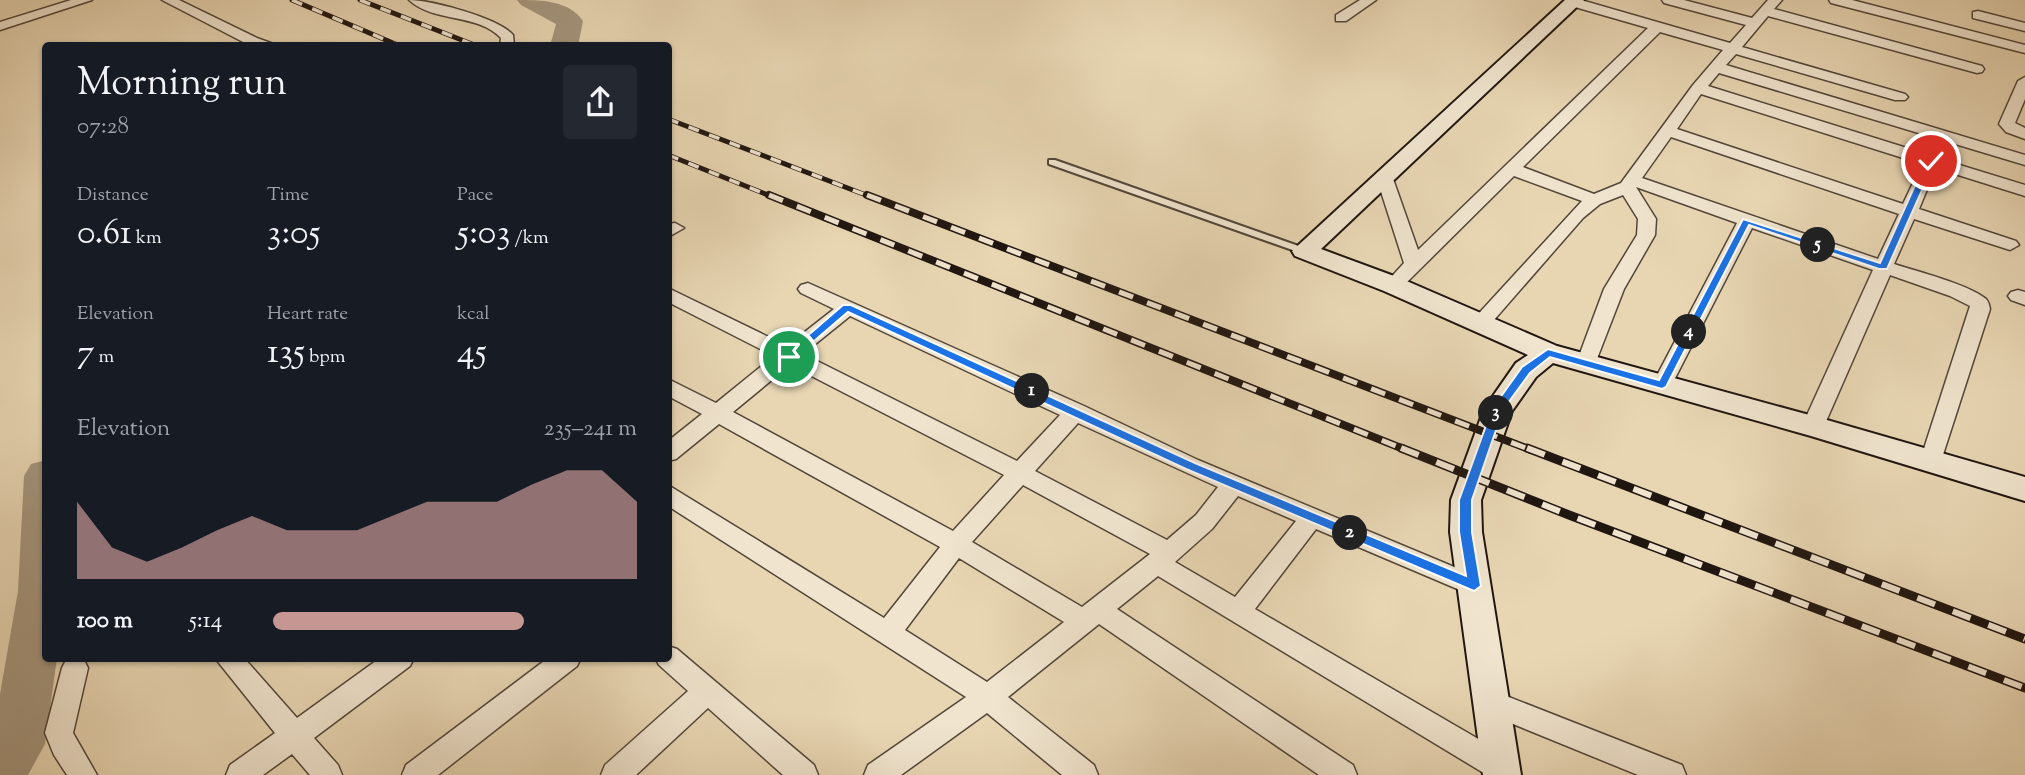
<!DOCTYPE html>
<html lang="en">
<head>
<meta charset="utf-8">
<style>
  body { margin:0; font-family:"Sorts Mill Goudy",serif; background:#242831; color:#f1f3f6; height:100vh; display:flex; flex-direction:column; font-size:26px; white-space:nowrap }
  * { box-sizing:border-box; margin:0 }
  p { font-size:23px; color:#9ea1a6 }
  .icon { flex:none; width:38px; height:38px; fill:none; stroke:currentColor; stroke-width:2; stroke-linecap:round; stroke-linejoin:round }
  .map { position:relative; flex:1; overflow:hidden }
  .sheet { position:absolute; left:42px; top:42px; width:630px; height:620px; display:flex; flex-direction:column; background:#171b24; border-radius:7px; box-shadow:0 2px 5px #0004 }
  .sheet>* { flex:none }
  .pin { position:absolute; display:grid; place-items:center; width:60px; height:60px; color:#fff; margin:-30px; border:4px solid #fff; border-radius:50%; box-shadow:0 2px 7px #0007 }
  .km { position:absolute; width:35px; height:35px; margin:-18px; border-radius:50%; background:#222; color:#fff; font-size:19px; line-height:35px; text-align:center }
  .round { display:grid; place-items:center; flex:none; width:74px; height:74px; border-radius:7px; background:#242831 }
  .summary { display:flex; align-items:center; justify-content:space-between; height:119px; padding:0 35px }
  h1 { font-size:38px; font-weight:600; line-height:52px }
  .figures { display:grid; grid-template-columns:repeat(3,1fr); gap:10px; height:119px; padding:7px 35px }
  .figures div { display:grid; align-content:center }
  .figures b { font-size:35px; font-weight:600 }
  .figures small { font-size:19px; font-weight:400 }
  .figures p { font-size:19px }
  .chart { height:196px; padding:14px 35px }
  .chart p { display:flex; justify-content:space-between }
  .chart svg { width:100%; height:126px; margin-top:7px; fill:#c59692; opacity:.7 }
  ul { padding:0 35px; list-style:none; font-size:23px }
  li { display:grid; grid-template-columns:112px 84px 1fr; align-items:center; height:52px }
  li i { height:18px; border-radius:9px; background:#c59692 }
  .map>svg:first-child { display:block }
</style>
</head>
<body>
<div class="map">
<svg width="2025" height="775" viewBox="0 0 2025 775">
  <rect width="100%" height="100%" fill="#e8d6b3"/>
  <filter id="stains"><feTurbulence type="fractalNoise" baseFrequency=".00286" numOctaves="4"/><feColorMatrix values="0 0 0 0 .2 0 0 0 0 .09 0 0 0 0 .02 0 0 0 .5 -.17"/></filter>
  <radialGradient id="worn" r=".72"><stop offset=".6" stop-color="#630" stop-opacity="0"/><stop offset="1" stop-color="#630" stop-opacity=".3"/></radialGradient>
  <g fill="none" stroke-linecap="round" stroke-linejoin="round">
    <path fill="#a4957c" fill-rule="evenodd" d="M 517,0 C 540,0 569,0 583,21 L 578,46 L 550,46 L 556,24 L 521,5 Z
      M 46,460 L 46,658 L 57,658 L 45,744 L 28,775 L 0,775 L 0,694 L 18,591 L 24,476 L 31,464 Z"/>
    <defs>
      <path id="lane" d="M 1049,160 L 1055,160 L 1307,249 L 1309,251 L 1307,253 L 1301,253 L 1049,164 Z"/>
      <path id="street" d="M 71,0 L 92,0 L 0,30 L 0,22 Z
        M 162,0 L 179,0 L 257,38 L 279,46 L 247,44 Z
        M 409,0 C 431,0 499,18 513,35 L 514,46 L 500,46 L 501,38 C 478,13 434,23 409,0 Z
        M 1360,0 L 1376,0 L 1346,21 L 1336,21 L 1336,15 Z
        M 1568,0 L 1581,0 L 1730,43 L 1746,25 L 1664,3 L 1662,0 L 1684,0 L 1752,18 L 1768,0 L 1782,0 L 1774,9 L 1982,66 L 1984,69 L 1982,72 L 1977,73 L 1768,16 L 1742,47 L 1905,94 L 1908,97 L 1905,100 L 1895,100 L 1736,54 L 1726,65 L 2025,155 L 2025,165 L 1719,73 L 1708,86 L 1926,154 L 1930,147 L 1942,147 L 1944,150 L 1940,159 L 2025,185 L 2025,196 L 1936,168 L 1919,209 L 2016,241 L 2019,245 L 2010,250 L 1914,219 L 1894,264 C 1916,271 1970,285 1986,299 C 1989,302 1989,305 1990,309 L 1939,467 L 1931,469 L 1923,467 L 1920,461 L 1970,306 L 1950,296 L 1890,275 L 1824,426 L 1821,432 L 1813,434 L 1805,432 L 1802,426 L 1873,270 L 1752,228 L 1669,390 L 1662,392 L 1655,390 L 1652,385 L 1737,223 L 1636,187 L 1656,219 L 1655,235 L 1624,289 L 1593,369 L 1579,369 L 1576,364 L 1604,289 L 1637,235 L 1638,219 L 1623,195 L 1600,204 L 1583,218 L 1487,328 L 1473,328 L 1470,323 L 1582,201 L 1514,176 L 1400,289 L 1386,289 L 1384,285 L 1404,263 L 1376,176 L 1378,172 L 1384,171 L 1392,176 L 1418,250 L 1648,28 L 1568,5 ZM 1660,32 L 1723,50 L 1693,85 L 1621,183 L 1594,194 L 1523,167 ZM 1701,94 L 1922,164 L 1903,204 L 1677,129 ZM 1671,137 L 1899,214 L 1878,259 L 1642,178 Z
        M 1829,0 L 1852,0 L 2025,45 L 2025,53 L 1831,3 Z
        M 1978,11 L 2025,23 L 2025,31 L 1973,18 L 1973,12 Z
        M 2025,77 L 2025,99 L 2015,123 L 2025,128 L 2025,139 L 2006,132 L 1999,124 L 2018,81 Z
        M 675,223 L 684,228 L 668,237 L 668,224 Z
        M 808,283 L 1084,406 L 1198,460 L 1483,579 L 1486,586 L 1483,593 L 1474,596 L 1316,529 L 1255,609 L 1511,758 L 1515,768 L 1512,775 L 1487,775 L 1158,576 L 1117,609 L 1353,765 L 1357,775 L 1319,775 L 1099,624 L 1008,697 L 1094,765 L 1098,775 L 1062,775 L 987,713 L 901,775 L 864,775 L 868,765 L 966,697 L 668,506 L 668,485 L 884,618 L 940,547 L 719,424 L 676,459 L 668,461 L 668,441 L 702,414 L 668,396 L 668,379 L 716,403 L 774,356 L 668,302 L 668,288 L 787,346 L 834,309 L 801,293 L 798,289 L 801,285 ZM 850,316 L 1060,415 L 1017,461 L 803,354 ZM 790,365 L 1004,475 L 953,531 L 733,412 ZM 1078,423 L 1218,487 L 1196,515 L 1167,540 L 1035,471 ZM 1023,485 L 1150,554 L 1082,607 L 972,542 ZM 1238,496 L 1296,521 L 1235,597 L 1175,562 L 1212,529 ZM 959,558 L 1064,622 L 987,682 L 905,630 Z
        M 2018,290 L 2025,292 L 2025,305 L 2011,300 L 2008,296 L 2011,292 Z
        M 668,646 L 677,649 L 814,765 L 818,775 L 783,775 L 708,708 L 636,775 L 601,775 L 605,765 L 688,691 L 659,665 L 655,658 L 668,658 Z
        M 70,658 L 84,660 L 88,668 L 73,733 L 97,775 L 67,775 L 54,755 L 45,733 L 62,668 L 66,660 Z
        M 215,658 L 244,658 L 297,718 L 380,658 L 414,658 L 410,666 L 314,738 L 338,765 L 342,775 L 310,775 L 292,754 L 263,775 L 226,775 L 230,765 L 275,733 Z
        M 548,658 L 581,658 L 577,666 L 438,775 L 402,775 L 406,765 Z
        M 1491,690 L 1682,765 L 1686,775 L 1638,775 L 1481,711 L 1477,702 L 1481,693 Z"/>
      <path id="secondary" d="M 1565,0 L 1584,0 L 1321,249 L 1402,279 L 1557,346 L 1813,416 L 2025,477 L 2025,501 L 1811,436 L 1553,363 L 1536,377 L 1512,411 L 1481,500 L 1482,532 L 1521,775 L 1483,775 L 1450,532 L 1451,500 L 1484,409 L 1516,363 L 1528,355 L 1384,291 L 1295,256 L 1292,251 Z"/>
    </defs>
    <use href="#lane" stroke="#524639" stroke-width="4"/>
    <use href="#street" stroke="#524639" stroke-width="3"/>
    <use href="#secondary" stroke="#201610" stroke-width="4"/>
    <use href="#lane" fill="#f0e4ce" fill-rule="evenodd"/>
    <use href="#street" fill="#f0e4ce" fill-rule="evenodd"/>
    <use href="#secondary" fill="#f0e4ce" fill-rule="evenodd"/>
    <defs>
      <path id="rail-far2" d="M 292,0 L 400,46
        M 360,0 L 477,46
        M 668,119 L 871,197
        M 668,155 L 773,197"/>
      <path id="rail-far1" d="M 769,195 L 1406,450
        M 867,195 L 1531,450"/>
      <path id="rail" d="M 1401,448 L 1569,515 L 2025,688
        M 1527,448 L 2025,639"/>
    </defs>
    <use href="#rail-far2" stroke="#201610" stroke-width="5"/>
    <use href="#rail-far1" stroke="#201610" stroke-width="8"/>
    <use href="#rail" stroke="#201610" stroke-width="9"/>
    <use href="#rail-far2" stroke="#f0e4ce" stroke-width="3.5" stroke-dasharray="11" stroke-linecap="butt"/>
    <use href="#rail-far1" stroke="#f0e4ce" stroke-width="5" stroke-dasharray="15" stroke-linecap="butt"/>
    <use href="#rail" stroke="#f0e4ce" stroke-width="6" stroke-dasharray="19" stroke-linecap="butt"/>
  </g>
  <path fill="#1a73e8" stroke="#fff" stroke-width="2" d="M 1931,159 L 1935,161 L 1887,269 L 1879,269 L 1749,225 L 1666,387 L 1662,389 L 1550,357 L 1530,373 L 1503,410 L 1472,500 L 1472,532 L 1481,586 L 1474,591 L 1186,469 L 848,312 L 792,360 L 789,361 L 783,357 L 843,305 L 851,305 L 1195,463 L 1466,576 L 1459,532 L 1459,500 L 1492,409 L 1522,367 L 1548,349 L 1659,380 L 1743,219 L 1880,263 L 1926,161 Z"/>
  <rect width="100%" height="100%" filter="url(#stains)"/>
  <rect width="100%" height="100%" fill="url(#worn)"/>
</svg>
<div class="pin" style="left:789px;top:357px;background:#1e9e55"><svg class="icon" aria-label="arrive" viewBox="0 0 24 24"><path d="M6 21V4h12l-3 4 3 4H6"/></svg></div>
<div class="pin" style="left:1931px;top:161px;background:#d93025"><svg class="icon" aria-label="check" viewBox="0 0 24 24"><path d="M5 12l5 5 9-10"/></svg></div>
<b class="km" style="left:1032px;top:391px">1</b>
<b class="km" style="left:1350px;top:533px">2</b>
<b class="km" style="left:1496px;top:413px">3</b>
<b class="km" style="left:1689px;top:332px">4</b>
<b class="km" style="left:1818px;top:245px">5</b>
<section class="sheet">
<div class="summary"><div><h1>Morning run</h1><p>07:28</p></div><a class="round"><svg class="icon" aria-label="share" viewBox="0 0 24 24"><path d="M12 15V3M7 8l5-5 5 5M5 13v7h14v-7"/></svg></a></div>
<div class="figures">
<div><p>Distance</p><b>0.61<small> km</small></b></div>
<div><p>Time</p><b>3:05</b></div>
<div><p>Pace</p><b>5:03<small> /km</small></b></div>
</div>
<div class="figures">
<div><p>Elevation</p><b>7<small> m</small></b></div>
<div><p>Heart rate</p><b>135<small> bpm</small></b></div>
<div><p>kcal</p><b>45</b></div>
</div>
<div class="chart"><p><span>Elevation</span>235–241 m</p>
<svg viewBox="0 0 160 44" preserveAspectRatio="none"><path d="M0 44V17L10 33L20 38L30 33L40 27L50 22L60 27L70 27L80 27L90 22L100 17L110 17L120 17L130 11L140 6L150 6L160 17V44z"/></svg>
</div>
<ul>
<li><b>100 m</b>5:14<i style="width:69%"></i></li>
</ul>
</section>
</div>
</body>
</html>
